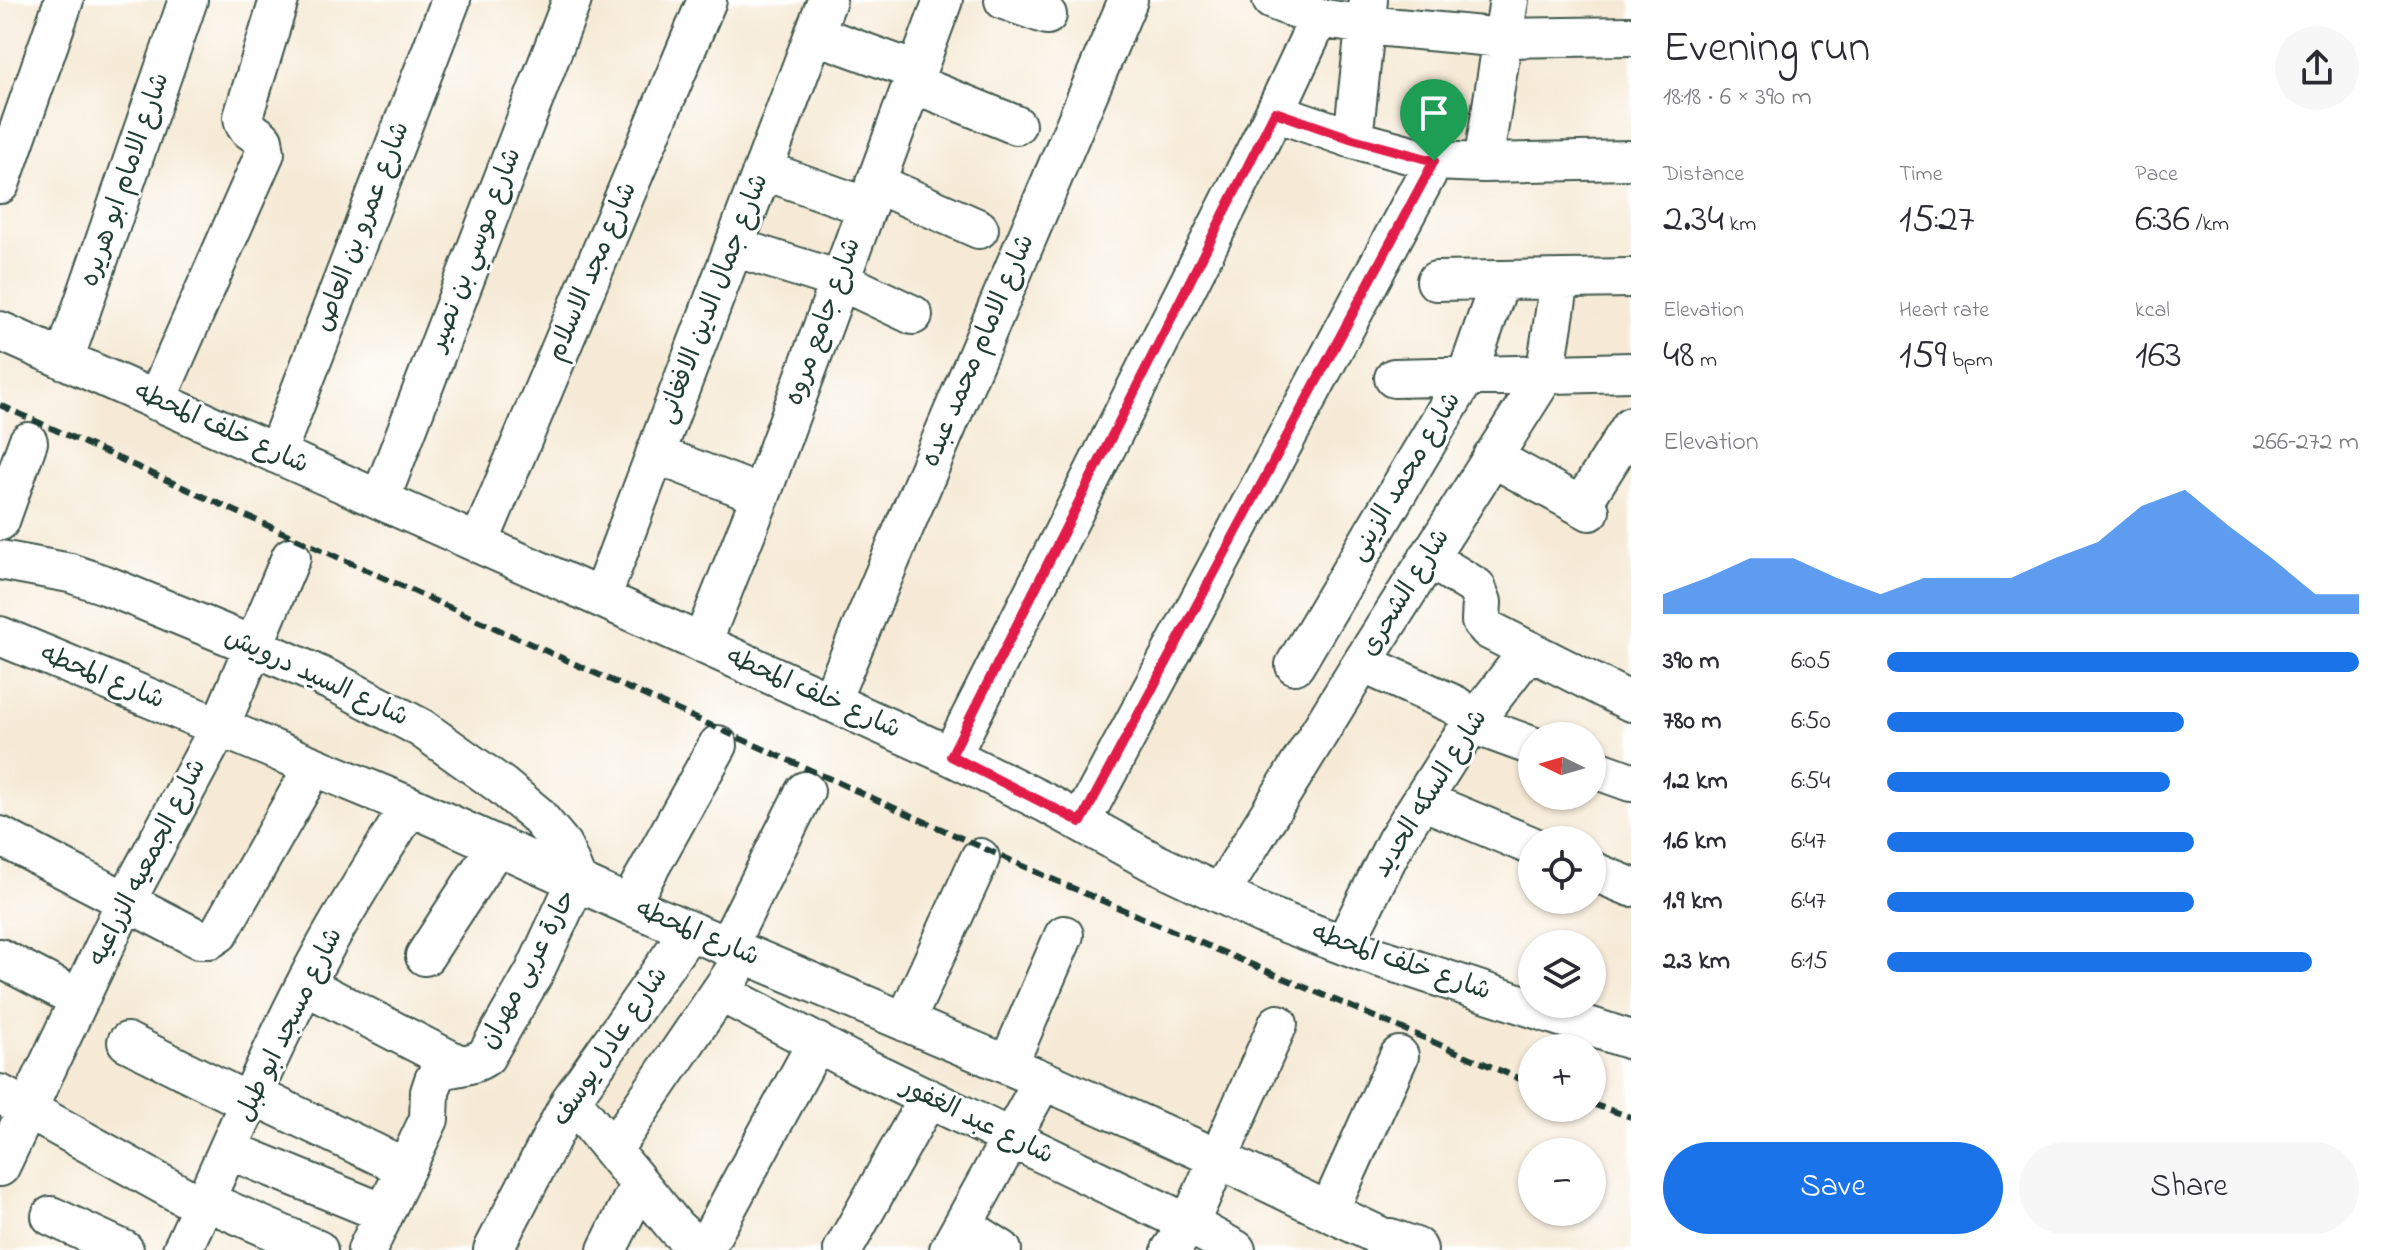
<!DOCTYPE html>
<html lang="en">
<head>
<meta charset="utf-8">
<style>
  body { margin:0; font-family:"Indie Flower","Playpen Sans Arabic",sans-serif; background:#f7f7f7; color:#2b2b33; height:100vh; display:flex; flex-direction:column; font-size:30px; white-space:nowrap }
  * { box-sizing:border-box; margin:0 }
  p { font-size:26px; color:#7c7c81 }
  .icon { flex:none; width:44px; height:44px; fill:none; stroke:currentColor; stroke-width:2; stroke-linecap:round; stroke-linejoin:round }
  .map { position:relative; flex:1; overflow:hidden }
  .drawer { display:flex; flex-direction:column; background:#fff; width:760px }
  .drawer>* { flex:none }
  .needle { width:52px; rotate:275deg }
  .tools { position:absolute; left:1518px; top:722px; display:grid; gap:16px }
  .tools a { display:grid; place-items:center; width:88px; height:88px; border-radius:50%; background:#fff; box-shadow:0 2px 6px #0004; font-size:40px }
  .pin { position:absolute; display:grid; place-items:center; width:68px; height:68px; color:#fff; margin:-82px -34px; border-radius:50% 50% 50% 0; rotate:-45deg; box-shadow:0 0 8px #0007 }
  .pin .icon { rotate:45deg }
  .round { display:grid; place-items:center; flex:none; width:84px; height:84px; border-radius:42px; background:#f7f7f7 }
  .summary { display:flex; align-items:center; justify-content:space-between; height:136px; padding:0 32px }
  h1 { font-size:44px; font-weight:600; line-height:60px }
  .figures { display:grid; grid-template-columns:repeat(3,1fr); gap:12px; height:136px; padding:8px 32px }
  .figures div { display:grid; align-content:center }
  .figures b { font-size:40px; font-weight:600 }
  .figures small { font-size:22px; font-weight:400 }
  .figures p { font-size:22px }
  .chart { height:224px; padding:16px 32px }
  .chart p { display:flex; justify-content:space-between }
  .chart svg { width:100%; height:144px; margin-top:8px; fill:#1a73e8; opacity:.7 }
  .action { display:flex; gap:16px; margin-top:auto; padding:16px 32px }
  .action a { flex:1; height:92px; border-radius:48px; background:#1a73e8; color:#fff; font-size:32px; font-weight:600; line-height:92px; text-align:center }
  .action a+a { background:#f7f7f7; color:#2b2b33 }
  ul { padding:0 32px; list-style:none; font-size:26px }
  li { display:grid; grid-template-columns:128px 96px 1fr; align-items:center; height:60px }
  li i { height:20px; border-radius:10px; background:#1a73e8 }
  main { display:flex; flex:1; min-height:0 }
  .map>svg:first-child { display:block }
</style>
</head>
<body>
<main>
<div class="map">
<svg width="1631" height="1250" viewBox="0 0 1631 1250">
  <rect width="100%" height="100%" fill="#fff"/>
  <filter id="ink" filterUnits="userSpaceOnUse"><feTurbulence type="fractalNoise" baseFrequency=".0125" numOctaves="2"/><feDisplacementMap in="SourceGraphic" scale="16" xChannelSelector="R" yChannelSelector="G"/><feConvolveMatrix kernelMatrix="1 2 1 2 8 2 1 2 1" color-interpolation-filters="sRGB"/></filter>
  <filter id="wash" filterUnits="userSpaceOnUse"><feTurbulence type="fractalNoise" baseFrequency=".006" numOctaves="4" result="noise"/><feDisplacementMap in="SourceGraphic" scale="32" xChannelSelector="R" yChannelSelector="G"/><feGaussianBlur stdDeviation="1.8" result="paint"/><feColorMatrix in="noise" values="0 0 0 0 0 0 0 0 0 0 0 0 0 0 0 0 0 1.4 0 .05"/><feComposite in="paint" operator="in"/></filter>
  <g filter="url(#wash)">
    <rect width="100%" height="100%" fill="#f6ead6"/>
  </g>
  <g filter="url(#ink)">
    <g fill="none" stroke-linecap="round" stroke-linejoin="round">
      <defs>
        <path id="minor" d="M 1004,0 L 1047,15
          M 1272,0 L 1319,18 L 1365,25 L 1503,38 L 1631,36
          M 814,34 L 916,71
          M 912,83 L 1016,125
          M 1275,112 L 1353,139 L 1434,161 L 1483,163 L 1631,160
          M 1353,139 L 1368,0
          M 1483,163 L 1509,0
          M 763,170 L 867,207
          M 875,183 L 979,229
          M 0,184 L 64,0
          M 734,247 L 839,280 L 913,315
          M 1436,281 L 1631,278
          M 0,331 L 601,598 L 951,756 L 1048,804 L 1153,862 L 1262,914 L 1365,953 L 1631,1040
          M 64,360 L 188,0
          M 1394,378 L 1631,372
          M 156,401 L 265,153 L 263,140 C 255,131 244,131 243,117 L 279,0
          M 276,454 L 451,0
          M 655,454 L 761,495
          M 1492,457 L 1590,511
          M 380,500 L 572,0
          M 1581,506 L 1631,426
          M 0,521 L 28,442
          M 479,543 L 707,0
          M 1428,558 L 1476,587 L 1482,602 L 1481,621 L 1489,630 L 1631,702
          M 0,560 L 70,573 L 108,586 L 254,646 L 338,684 L 421,728 L 501,785 L 536,814 L 562,845 L 577,880 L 534,973 L 486,1056 C 473,1066 456,1066 440,1070 L 434,1080 L 430,1092 L 429,1119 L 367,1250
          M 601,598 L 827,0
          M 0,636 L 410,806 L 629,905 L 1043,1080 L 1217,1158 L 1390,1241
          M 702,643 L 761,495 L 943,0
          M 1362,663 L 1455,705 L 1465,713 L 1472,724 L 1532,746
          M 1295,665 L 1467,375 L 1500,281
          M 830,702 L 1128,0
          M 951,756 L 1275,112 L 1319,18
          M 1592,768 L 1631,782
          M 1422,800 L 1532,846
          M 1081,822 L 1434,161
          M 0,836 L 199,939 L 210,939 L 219,933 L 314,766
          M 1592,871 L 1631,887
          M 1220,894 L 1362,663 L 1545,375 L 1560,280
          M 629,905 L 718,745
          M 1344,945 L 1396,841 L 1458,743 L 1529,650
          M 727,947 L 805,791
          M 425,956 L 497,845
          M 0,958 L 79,999
          M 305,985 L 460,1065
          M 720,992 L 859,1065 L 1189,1224 L 1236,1250
          M 905,1022 L 980,858
          M 127,1042 L 250,1103
          M 1008,1065 L 1064,935
          M 0,1094 L 203,1207
          M 253,1095 L 406,1168
          M 571,1100 L 676,1228 L 700,1250
          M 613,1149 L 733,973
          M 229,1150 L 384,1213
          M 0,1167 L 126,901 L 220,726 L 291,557
          M 206,1201 L 318,1250
          M 1329,1211 L 1399,1056
          M 51,1216 L 124,1250
          M 963,1225 L 1002,1250
          M 182,1250 C 230,1149 271,1045 325,947 C 351,899 382,852 410,806
          M 493,1250 L 571,1100 L 689,931
          M 607,1250 L 640,1184
          M 704,1250 L 817,1042
          M 843,1250 L 928,1098
          M 949,1250 L 1043,1080
          M 1171,1250 L 1189,1224 L 1278,1024"/>
        <path id="major" d="M 1387,1250 L 1390,1241 L 1415,1250"/>
      </defs>
      <use href="#minor" stroke="#3f574c" stroke-width="42"/>
      <use href="#major" stroke="#3f574c" stroke-width="48"/>
      <use href="#minor" stroke="#fff" stroke-width="38"/>
      <use href="#major" stroke="#fff" stroke-width="44"/>
      <path stroke="#1f3d34" stroke-width="6" stroke-dasharray="12 6" stroke-linecap="butt" d="M 0,405 L 1070,887 L 1532,1084
        M 1592,1104 L 1631,1117"/>
    </g>
  </g>
  <g fill="none" stroke-linecap="round" stroke-linejoin="round" filter="url(#ink)">
    <defs>
      <path id="route" d="M 1275,112 L 1353,139 L 1434,161 L 1081,822 L 951,756 Z"/>
    </defs>
    <use href="#route" stroke="#fff" stroke-width="16"/>
    <use href="#route" stroke="#e11d48" stroke-width="10"/>
  </g>
  <g text-anchor="middle" dominant-baseline="central" stroke-width="6" stroke-linejoin="round" paint-order="stroke">
    <g font-size="26" fill="#1f3d34" stroke="#fff">
      <text transform="translate(126 180) rotate(-71)">شارع الامام ابو هريره</text>
      <text transform="translate(363 227) rotate(-69)">شارع عمرو بن العاص</text>
      <text transform="translate(476 250) rotate(-69)">شارع موسي بن نصير</text>
      <text transform="translate(593 272) rotate(-67)">شارع مجد الاسلام</text>
      <text transform="translate(714 299) rotate(-69)">شارع جمال الدين الافغانى</text>
      <text transform="translate(824 322) rotate(-70)">شارع جامع مروه</text>
      <text transform="translate(979 351) rotate(-67)">شارع الامام محمد عبده</text>
      <text transform="translate(221 429) rotate(24)">شارع خلف المحطه</text>
      <text transform="translate(1406 477) rotate(-59)">شارع محمد الزينى</text>
      <text transform="translate(1406 593) rotate(-58)">شارع الشحرى</text>
      <text transform="translate(102 678) rotate(22)">شارع المحطه</text>
      <text transform="translate(316 678) rotate(25)">شارع السيد درويش</text>
      <text transform="translate(813 694) rotate(24)">شارع خلف المحطه</text>
      <text transform="translate(1431 794) rotate(-58)">شارع السكه الحديد</text>
      <text transform="translate(148 863) rotate(-63)">شارع الجمعيه الزراعيه</text>
      <text transform="translate(697 934) rotate(23)">شارع المحطه</text>
      <text transform="translate(1401 963) rotate(19)">شارع خلف المحطه</text>
      <text transform="translate(529 970) rotate(-62)">حارة عربى مهران</text>
      <text transform="translate(290 1025) rotate(-64)">شارع مسجد ابو طبل</text>
      <text transform="translate(611 1047) rotate(-56)">شارع عادل يوسف</text>
      <text transform="translate(977 1122) rotate(26)">شارع عبد الغفور</text>
    </g>
  </g>
</svg>
<div class="tools">
<a><svg class="needle" viewBox="-14 -14 28 28"><path d="M0-13l5 13h-10z" fill="#e53935"/><path d="M0 13l5-13h-10z" fill="#7c7c81"/></svg></a>
<a><svg class="icon" aria-label="locate" viewBox="0 0 24 24"><circle cx="12" cy="12" r="6"/><path d="M12 2v4M12 18v4M2 12h4M18 12h4"/></svg></a>
<a><svg class="icon" aria-label="layers" viewBox="0 0 24 24"><path d="M12 4l9 5-9 5-9-5zM3 14l9 5 9-5"/></svg></a>
<a>+</a>
<a>−</a>
</div>
<div class="pin" style="left:1434px;top:161px;background:#1e9e55"><svg class="icon" aria-label="arrive" viewBox="0 0 24 24"><path d="M6 21V4h12l-3 4 3 4H6"/></svg></div>
</div>
<section class="drawer">
<div class="summary"><div><h1>Evening run</h1><p>18:18 · 6 × 390 m</p></div><a class="round"><svg class="icon" aria-label="share" viewBox="0 0 24 24"><path d="M12 15V3M7 8l5-5 5 5M5 13v7h14v-7"/></svg></a></div>
<div class="figures">
<div><p>Distance</p><b>2.34<small> km</small></b></div>
<div><p>Time</p><b>15:27</b></div>
<div><p>Pace</p><b>6:36<small> /km</small></b></div>
</div>
<div class="figures">
<div><p>Elevation</p><b>48<small> m</small></b></div>
<div><p>Heart rate</p><b>159<small> bpm</small></b></div>
<div><p>kcal</p><b>163</b></div>
</div>
<div class="chart"><p><span>Elevation</span>266–272 m</p>
<svg viewBox="0 0 160 44" preserveAspectRatio="none"><path d="M0 44V38L10 33L20 27L30 27L40 33L50 38L60 33L70 33L80 33L90 27L100 22L110 11L120 6L130 17L140 27L150 38L160 38V44z"/></svg>
</div>
<ul>
<li><b>390 m</b>6:05<i style="width:100%"></i></li>
<li><b>780 m</b>6:50<i style="width:63%"></i></li>
<li><b>1.2 km</b>6:54<i style="width:60%"></i></li>
<li><b>1.6 km</b>6:47<i style="width:65%"></i></li>
<li><b>1.9 km</b>6:47<i style="width:65%"></i></li>
<li><b>2.3 km</b>6:15<i style="width:90%"></i></li>
</ul>
<div class="action"><a>Save</a><a>Share</a></div>
</section>
</main>
</body>
</html>
